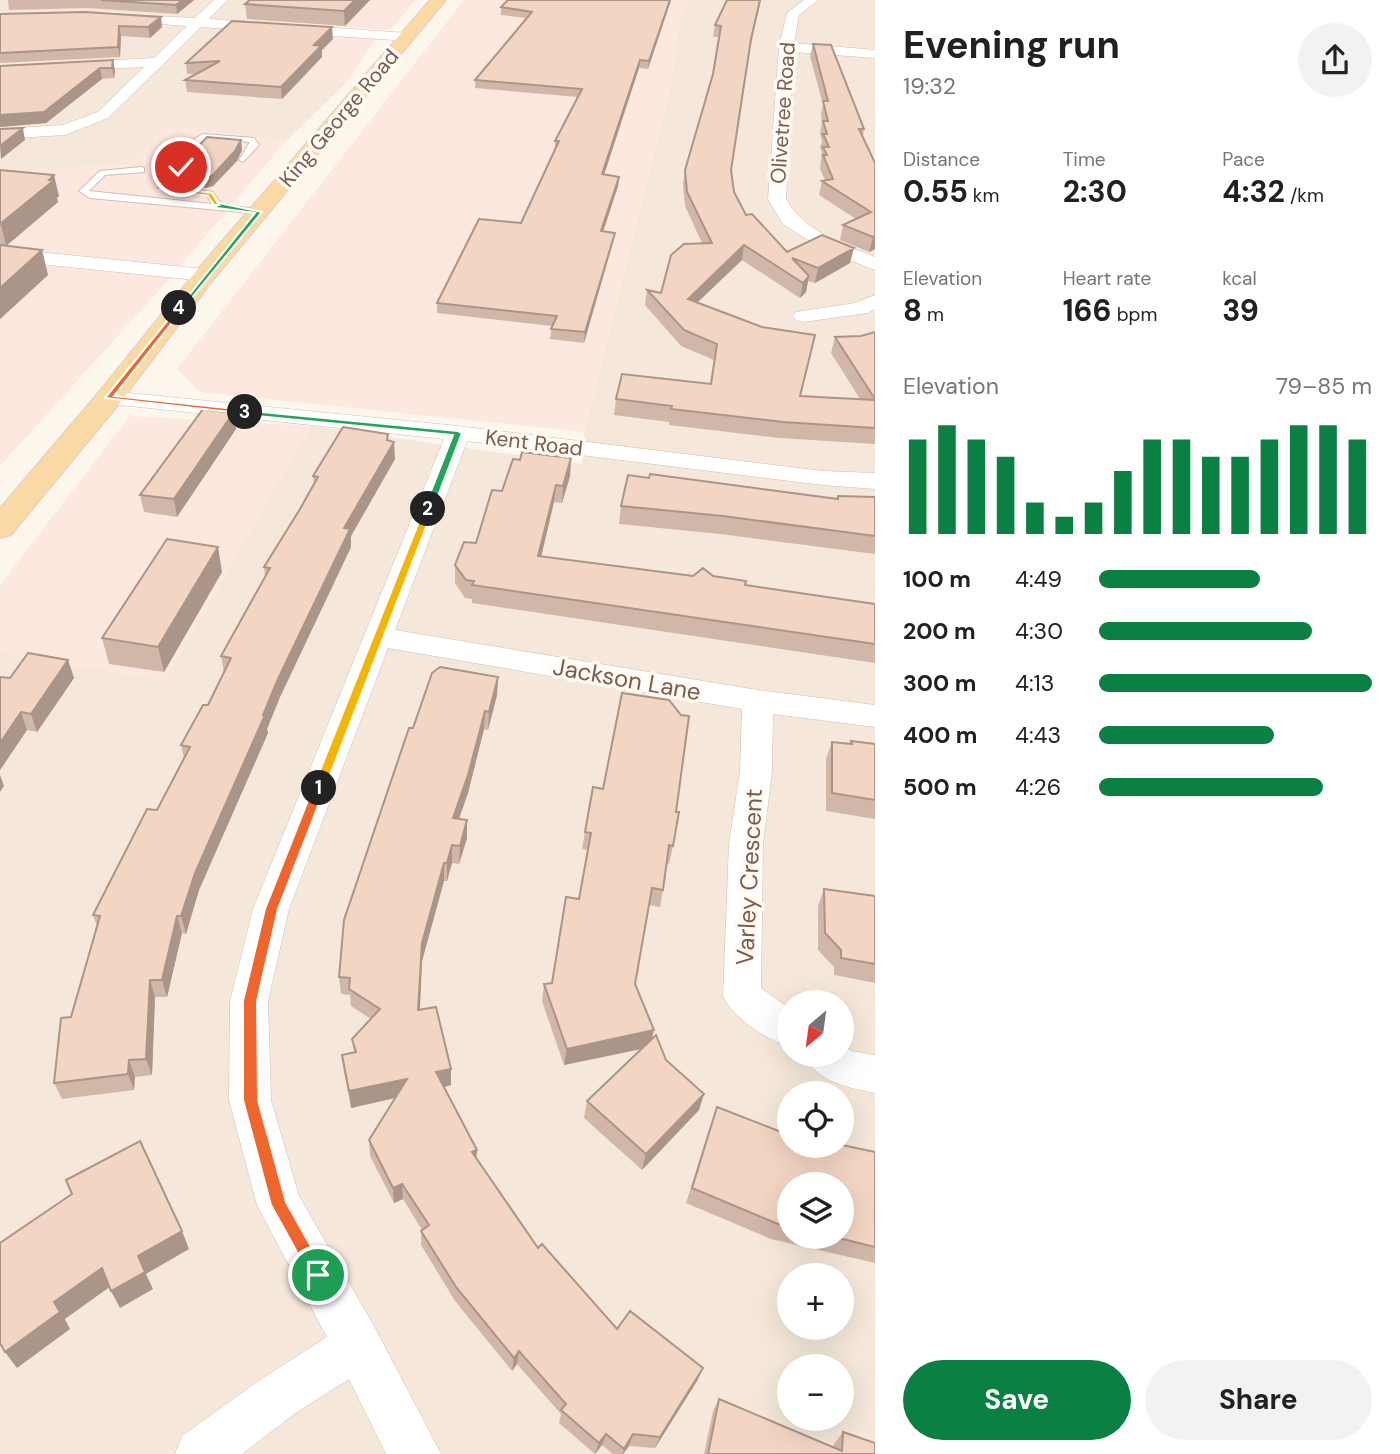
<!DOCTYPE html>
<html lang="en">
<head>
<meta charset="utf-8">
<style>
  body { margin:0; font-family:"DM Sans",sans-serif; background:#f2f2f2; color:#202124; height:100vh; display:flex; flex-direction:column; font-size:26px; white-space:nowrap }
  * { box-sizing:border-box; margin:0 }
  p { font-size:23px; color:#757577 }
  .icon { flex:none; width:38px; height:38px; fill:none; stroke:currentColor; stroke-width:2; stroke-linecap:round; stroke-linejoin:round }
  .map { position:relative; flex:1; overflow:hidden }
  .drawer { display:flex; flex-direction:column; background:#fff; width:525px }
  .drawer>* { flex:none }
  .needle { width:46px; rotate:209deg }
  .fabs { position:absolute; left:777px; top:990px; display:grid; gap:14px }
  .fabs a { display:grid; place-items:center; width:77px; height:77px; border-radius:50%; background:#fff; box-shadow:0 7px 28px #0002; font-size:35px }
  .pin { position:absolute; display:grid; place-items:center; width:60px; height:60px; color:#fff; margin:-30px; border:4px solid #fff; border-radius:50%; box-shadow:0 2px 7px #0007 }
  .km { position:absolute; width:35px; height:35px; margin:-18px; border-radius:50%; background:#222; color:#fff; font-size:19px; line-height:35px; text-align:center }
  .round { display:grid; place-items:center; flex:none; width:74px; height:74px; border-radius:37px; background:#f2f2f2 }
  .headline { display:flex; align-items:center; justify-content:space-between; height:119px; padding:0 28px }
  h1 { font-size:38px; font-weight:700; line-height:52px }
  .metrics { display:grid; grid-template-columns:repeat(3,1fr); gap:10px; height:119px; padding:7px 28px }
  .metrics div { display:grid; align-content:center }
  .metrics b { font-size:30px; font-weight:700 }
  .metrics small { font-size:19px; font-weight:400 }
  .metrics p { font-size:19px }
  .chart { height:196px; padding:14px 28px }
  .chart p { display:flex; justify-content:space-between }
  .chart svg { width:100%; height:126px; margin-top:7px; stroke:#0b8043; stroke-width:6 }
  .button { display:flex; gap:14px; margin-top:auto; padding:14px 28px }
  .button a { flex:1; height:80px; border-radius:42px; background:#0b8043; color:#fff; font-size:28px; font-weight:700; line-height:80px; text-align:center }
  .button a+a { background:#f2f2f2; color:#202124 }
  ul { padding:0 28px; list-style:none; font-size:23px }
  li { display:grid; grid-template-columns:112px 84px 1fr; align-items:center; height:52px }
  li i { height:18px; border-radius:9px; background:#0b8043 }
  main { display:flex; flex:1; min-height:0 }
  .map>svg:first-child { display:block }
</style>
</head>
<body>
<main>
<div class="map">
<svg width="875" height="1454" viewBox="0 0 875 1454">
  <rect width="100%" height="100%" fill="#fdf6ec"/>
  <path fill="#f5e8da" fill-rule="evenodd" d="M 0,0 L 307,0 L 232,72 L 348,81 L 287,140 L 168,128 L 128,164 L 0,172 Z
    M 688,0 L 875,0 L 875,1454 L 0,1454 L 0,653 L 164,680 L 311,426 L 582,464 L 584,432 L 672,82 L 679,22 ZM 789,1003 L 842,1003 L 842,1055 L 789,1055 ZM 789,1094 L 842,1094 L 842,1146 L 789,1146 ZM 789,1185 L 842,1185 L 842,1237 L 789,1237 ZM 789,1276 L 842,1276 L 842,1328 L 789,1328 ZM 789,1367 L 842,1367 L 842,1419 L 789,1419 Z"/>
  <path fill="#fde8e0" d="M 307,0 L 416,0 L 390,30 L 280,23 Z
    M 464,0 L 688,0 L 679,22 L 672,82 L 584,432 L 200,392 L 177,369 Z
    M 277,30 L 377,37 L 348,81 L 231,73 Z
    M 168,128 L 287,140 L 164,285 L 0,466 L 0,172 L 128,164 Z
    M 130,416 L 311,426 L 164,680 L 0,653 L 0,585 Z"/>
  <g fill="none" stroke-linecap="round" stroke-linejoin="round">
    <defs>
      <path id="lane" d="M 203,134 L 254,138 L 259,145 L 243,162 L 239,160 L 250,142 C 213,139 210,132 183,161 L 185,167 L 168,186 L 213,192 L 222,205 L 259,209 L 262,210 L 262,214 L 90,198 L 79,191 L 100,171 L 141,167 L 144,168 L 144,172 L 105,175 L 89,191 L 212,204 L 207,196 L 158,188 L 177,167 L 176,159 L 194,139 Z"/>
      <path id="street" d="M 214,0 L 227,0 L 209,19 L 408,33 L 415,37 L 408,41 L 201,27 L 108,118 L 65,135 L 0,139 L 0,129 L 63,125 L 98,112 L 144,67 L 0,74 L 0,66 L 154,58 L 187,26 L 120,21 L 114,17 L 115,14 L 195,18 Z
        M 804,0 L 818,0 L 799,15 L 794,43 L 875,50 L 875,58 L 793,52 L 786,199 C 804,231 842,244 875,257 L 875,270 L 824,250 L 783,224 L 768,199 L 779,47 L 787,13 Z
        M 0,248 L 205,269 L 215,275 L 205,281 L 0,260 Z
        M 875,295 L 875,309 L 867,313 L 803,322 L 796,320 L 793,316 L 796,312 L 855,303 Z
        M 109,391 L 458,426 L 823,471 L 875,473 L 875,489 L 823,485 L 467,441 L 395,630 L 758,690 L 875,705 L 875,727 L 773,714 L 772,771 L 763,844 L 761,988 L 789,1008 L 789,1047 C 766,1039 733,1018 723,996 L 729,844 L 740,771 L 742,709 L 388,648 L 289,909 L 268,1001 L 271,1100 L 299,1196 L 375,1328 L 441,1454 L 386,1454 L 349,1379 L 294,1414 L 242,1454 L 175,1454 L 182,1436 L 260,1380 L 327,1337 L 257,1205 L 229,1100 L 230,1001 L 253,909 L 444,439 L 101,403 L 98,398 L 101,393 Z
        M 842,1044 L 851,1051 L 875,1055 L 875,1093 C 847,1087 818,1083 805,1055 L 842,1055 Z"/>
      <path id="primary" d="M 430,0 L 446,0 L 213,280 L 119,404 L 11,535 L 0,538 L 0,508 L 99,392 L 197,270 Z"/>
    </defs>
    <use href="#lane" stroke="#d1beb0" stroke-width="2"/>
    <use href="#street" stroke="#d1beb0" stroke-width="1"/>
    <use href="#primary" stroke="#dad1cd" stroke-width="2"/>
    <use href="#lane" fill="#fff" fill-rule="evenodd"/>
    <use href="#street" fill="#fff" fill-rule="evenodd"/>
    <use href="#primary" fill="#fbd9a5" fill-rule="evenodd"/>
  </g>
  <path fill="#d1b7a8" fill-rule="evenodd" d="M 8,0 L 194,0 L 177,14 L 87,8 L 9,10 Z
    M 370,0 L 345,26 L 247,19 L 245,4 Z
    M 508,0 L 671,0 L 648,69 L 639,68 L 604,175 L 619,177 L 618,186 L 603,232 L 615,233 L 613,242 L 584,343 L 550,339 L 552,326 L 437,313 L 437,303 L 521,223 L 555,150 L 555,141 L 578,97 L 475,88 L 475,80 L 526,18 L 501,15 L 501,7 Z
    M 727,0 L 761,0 L 750,49 L 731,170 L 734,192 L 746,215 L 787,252 L 850,263 L 815,283 L 808,281 L 806,292 L 800,298 L 742,260 L 697,303 L 800,396 L 860,399 L 831,353 L 835,337 L 861,336 L 875,332 L 875,444 L 779,438 L 669,425 L 669,422 L 614,415 L 616,399 L 711,384 L 714,360 L 681,346 L 645,305 L 647,290 L 661,293 L 702,243 L 685,206 L 683,184 L 685,170 L 713,74 L 719,37 L 713,37 L 715,25 Z
    M 0,14 L 161,17 L 162,27 L 150,38 L 121,36 L 120,57 L 0,63 Z
    M 333,39 L 322,50 L 322,57 L 282,99 L 187,92 L 185,80 L 196,74 L 187,74 L 186,63 Z
    M 813,44 L 864,129 L 863,137 L 875,163 L 875,249 L 869,252 L 840,240 L 843,225 L 856,219 L 819,195 L 822,181 L 825,180 L 820,169 L 822,152 L 820,148 L 822,141 L 820,134 L 822,122 L 821,114 L 823,105 L 810,56 Z
    M 113,60 L 115,71 L 114,78 L 102,79 L 46,123 L 0,127 Z
    M 241,140 L 242,150 L 237,161 L 213,186 L 205,188 L 173,184 L 172,174 Z
    M 0,170 L 59,196 L 57,198 L 58,202 L 6,246 L 42,250 L 48,275 L 0,319 Z
    M 233,413 L 236,429 L 177,517 L 144,512 L 140,495 Z
    M 388,434 L 388,440 L 395,459 L 351,536 L 351,547 L 280,697 L 267,729 L 268,733 L 199,890 L 186,934 L 182,933 L 167,997 L 155,997 L 152,1075 L 135,1077 L 134,1090 L 62,1099 L 54,1083 L 71,1017 L 97,926 L 93,915 L 157,810 L 184,758 L 181,745 L 208,705 L 224,673 L 221,656 L 265,577 L 264,567 L 300,509 L 314,485 L 313,476 Z
    M 571,458 L 570,476 L 562,503 L 554,502 L 541,557 L 693,576 L 713,576 L 745,585 L 875,604 L 875,663 L 472,603 L 472,599 L 465,598 L 455,583 L 455,565 L 476,543 L 502,491 L 520,460 Z
    M 838,496 L 875,497 L 875,554 L 720,534 L 619,524 L 621,506 L 837,499 Z
    M 222,572 L 164,672 L 109,664 L 102,638 Z
    M 68,660 L 74,678 L 37,732 L 27,730 L 0,770 L 0,677 L 10,678 Z
    M 498,677 L 497,695 L 488,730 L 484,729 L 468,793 L 459,819 L 467,820 L 467,838 L 459,864 L 452,863 L 447,881 L 444,881 L 422,961 L 420,1009 L 451,1069 L 451,1085 L 444,1087 L 477,1159 L 538,1248 L 617,1329 L 703,1368 L 697,1381 L 655,1448 L 629,1446 L 623,1454 L 613,1454 L 602,1445 L 595,1454 L 559,1423 L 561,1414 L 517,1364 L 512,1371 L 455,1301 L 421,1245 L 421,1231 L 422,1230 L 403,1199 L 394,1203 L 370,1156 L 369,1140 L 395,1098 L 351,1108 L 344,1072 L 342,1055 L 354,1053 L 352,1039 L 371,1019 L 351,1006 L 350,995 L 341,994 L 339,977 L 413,728 Z
    M 851,741 L 875,744 L 875,819 L 826,811 L 826,759 L 832,742 L 850,744 Z
    M 676,812 L 673,846 L 669,864 L 667,863 L 663,890 L 660,907 L 649,905 L 635,984 L 652,1039 L 699,1110 L 642,1170 L 584,1118 L 587,1101 L 642,1049 L 564,1065 L 542,1001 L 544,984 L 552,983 L 579,899 L 588,850 L 582,849 L 585,832 Z
    M 824,889 L 875,896 L 875,983 L 834,975 L 834,967 L 818,950 L 818,906 Z
    M 711,1123 L 822,1147 L 823,1146 L 842,1146 L 875,1152 L 875,1263 L 771,1239 L 686,1203 ZM 789,1185 L 842,1237 L 789,1237 Z
    M 719,1399 L 833,1447 L 834,1444 L 843,1432 L 875,1454 L 704,1454 L 713,1411 Z"/>
  <path fill="#aa9588" d="M 182,0 L 194,0 L 177,14 L 176,5 Z
    M 355,0 L 370,0 L 345,26 L 344,11 Z
    M 670,0 L 671,0 L 648,69 L 649,61 Z
    M 161,17 L 162,27 L 150,38 L 148,27 Z
    M 119,26 L 121,36 L 120,57 L 118,47 Z
    M 332,27 L 333,39 L 322,50 L 322,57 L 282,99 L 281,87 L 314,45 Z
    M 113,60 L 115,71 L 114,78 L 112,68 Z
    M 640,60 L 639,68 L 601,184 L 602,174 Z
    M 100,68 L 102,79 L 46,123 L 0,127 L 0,115 Z
    M 23,128 L 25,140 L 1,159 L 0,146 Z
    M 241,140 L 242,150 L 237,161 L 213,186 L 205,188 L 204,178 Z
    M 54,175 L 59,196 L 57,198 L 58,202 L 6,246 L 1,224 Z
    M 619,177 L 618,186 L 600,241 L 601,231 Z
    M 615,233 L 613,242 L 584,343 L 585,332 Z
    M 875,236 L 875,249 L 869,252 L 873,237 Z
    M 744,245 L 742,260 L 685,314 L 688,299 Z
    M 854,248 L 850,263 L 815,283 L 818,268 Z
    M 42,250 L 48,275 L 0,319 L 0,288 Z
    M 809,276 L 806,292 L 800,298 L 803,283 Z
    M 233,413 L 236,429 L 177,517 L 174,499 Z
    M 388,434 L 388,452 L 394,442 L 395,459 L 351,536 L 351,547 L 280,697 L 267,729 L 268,733 L 199,890 L 186,934 L 181,916 L 195,873 L 344,528 L 387,440 Z
    M 571,458 L 570,476 L 562,503 L 563,486 Z
    M 556,485 L 554,502 L 537,574 L 538,556 Z
    M 218,547 L 222,572 L 164,672 L 158,647 Z
    M 68,660 L 74,678 L 37,732 L 31,714 Z
    M 498,677 L 497,695 L 488,730 L 489,712 Z
    M 485,711 L 484,729 L 468,793 L 453,835 L 453,818 Z
    M 21,712 L 27,730 L 0,770 L 0,743 Z
    M 0,775 L 4,786 L 0,792 Z
    M 467,820 L 467,838 L 459,864 L 460,846 Z
    M 452,845 L 452,863 L 447,881 L 447,863 Z
    M 444,863 L 444,881 L 422,961 L 419,1027 L 418,1010 L 422,943 Z
    M 177,916 L 182,933 L 167,997 L 162,980 Z
    M 150,980 L 155,997 L 152,1075 L 146,1059 Z
    M 654,1030 L 650,1047 L 564,1065 L 567,1049 Z
    M 129,1060 L 135,1077 L 134,1090 L 128,1074 Z
    M 451,1069 L 451,1085 L 436,1089 L 436,1072 Z
    M 407,1079 L 408,1095 L 351,1108 L 349,1091 Z
    M 704,1094 L 699,1110 L 642,1170 L 646,1154 Z
    M 477,1150 L 476,1165 L 472,1152 Z
    M 402,1184 L 403,1199 L 394,1203 L 393,1188 Z
    M 182,1231 L 189,1249 L 146,1274 L 138,1256 Z
    M 102,1268 L 111,1286 L 65,1319 L 70,1329 L 17,1368 L 5,1352 L 54,1302 Z
    M 145,1272 L 153,1289 L 120,1308 L 111,1291 Z
    M 519,1351 L 517,1364 L 512,1371 L 514,1358 Z
    M 703,1368 L 697,1381 L 655,1448 L 660,1437 Z
    M 606,1434 L 602,1445 L 595,1454 L 599,1443 Z
    M 633,1434 L 629,1446 L 623,1454 L 622,1454 Z"/>
  <path fill="#f3d5c3" stroke="#aa9588" stroke-width="2" d="M 101,0 L 182,0 L 176,5 Z
    M 250,0 L 355,0 L 344,11 L 245,4 Z
    M 508,0 L 670,0 L 649,61 L 640,60 L 602,174 L 619,177 L 601,231 L 615,233 L 585,332 L 551,329 L 557,316 L 437,303 L 479,219 L 521,223 L 559,141 L 555,141 L 582,89 L 475,80 L 532,12 L 501,7 Z
    M 727,0 L 760,0 L 751,39 L 731,170 L 734,192 L 746,215 L 752,214 L 787,252 L 822,235 L 854,248 L 818,268 L 792,258 L 809,276 L 803,283 L 744,245 L 688,299 L 762,327 L 815,335 L 800,396 L 875,400 L 875,428 L 783,422 L 671,409 L 672,406 L 616,399 L 622,374 L 711,384 L 717,344 L 684,330 L 647,290 L 661,293 L 671,255 L 684,244 L 712,243 L 687,192 L 685,170 L 713,74 L 721,26 L 715,25 Z
    M 85,12 L 161,17 L 148,27 L 119,26 L 118,47 L 0,53 L 0,14 Z
    M 232,21 L 332,27 L 314,45 L 321,46 L 281,87 L 185,80 L 220,61 L 186,63 Z
    M 813,44 L 831,45 L 864,129 L 859,129 L 875,163 L 875,236 L 873,237 L 843,225 L 871,212 L 822,181 L 833,179 L 823,155 L 827,155 L 823,147 L 829,147 L 823,134 L 827,134 L 823,121 L 828,121 L 823,101 L 828,101 Z
    M 113,60 L 112,68 L 100,68 L 44,112 L 0,115 L 0,66 Z
    M 23,128 L 0,146 L 0,129 Z
    M 207,137 L 241,140 L 235,151 L 212,176 L 204,178 L 172,174 Z
    M 0,170 L 54,175 L 49,180 L 53,181 L 0,224 Z
    M 0,245 L 42,250 L 0,288 Z
    M 875,332 L 875,399 L 835,337 L 861,336 Z
    M 203,409 L 233,413 L 174,499 L 140,495 Z
    M 343,427 L 388,434 L 387,440 L 394,442 L 344,528 L 350,529 L 278,679 L 263,715 L 265,715 L 195,873 L 181,916 L 177,916 L 162,980 L 150,980 L 146,1059 L 129,1060 L 128,1074 L 54,1083 L 61,1018 L 71,1017 L 100,916 L 93,915 L 147,809 L 157,810 L 190,747 L 181,745 L 203,705 L 208,705 L 231,658 L 221,656 L 270,568 L 264,567 L 300,509 L 318,477 L 313,476 Z
    M 522,452 L 571,458 L 563,486 L 556,485 L 538,556 L 693,576 L 703,568 L 713,576 L 746,581 L 745,585 L 875,604 L 875,644 L 472,585 L 474,581 L 466,580 L 455,565 L 464,542 L 476,543 L 492,490 L 502,491 L 513,459 L 520,460 Z
    M 650,474 L 838,499 L 838,496 L 875,497 L 875,536 L 723,516 L 621,506 L 628,475 L 649,478 Z
    M 167,539 L 218,547 L 158,647 L 102,638 Z
    M 28,653 L 68,660 L 31,714 L 21,712 L 0,743 L 0,677 L 10,678 Z
    M 440,667 L 498,677 L 489,712 L 485,711 L 468,775 L 453,818 L 467,820 L 460,846 L 452,845 L 447,863 L 444,863 L 422,943 L 418,1010 L 436,1007 L 451,1069 L 436,1072 L 477,1150 L 472,1152 L 538,1248 L 542,1244 L 617,1329 L 630,1311 L 703,1368 L 660,1437 L 633,1434 L 624,1449 L 606,1434 L 599,1443 L 561,1410 L 566,1404 L 519,1351 L 514,1358 L 456,1287 L 421,1231 L 429,1225 L 402,1184 L 393,1188 L 369,1140 L 407,1079 L 349,1091 L 342,1055 L 356,1052 L 352,1039 L 380,1009 L 349,989 L 350,978 L 339,977 L 344,920 L 409,728 L 413,728 L 432,673 Z
    M 622,693 L 669,700 L 681,715 L 689,716 L 676,812 L 679,812 L 673,846 L 669,845 L 663,890 L 652,888 L 635,984 L 654,1030 L 567,1049 L 544,984 L 552,983 L 566,897 L 579,899 L 591,833 L 585,832 L 593,787 L 603,789 Z
    M 851,741 L 875,744 L 875,800 L 832,793 L 832,742 L 852,744 Z
    M 824,889 L 875,896 L 875,964 L 841,958 L 841,950 L 825,933 Z
    M 656,1035 L 666,1060 L 704,1094 L 646,1154 L 587,1101 Z
    M 717,1107 L 789,1135 L 789,1146 L 819,1146 L 825,1149 L 825,1146 L 842,1146 L 842,1145 L 875,1152 L 875,1247 L 835,1237 L 842,1237 L 842,1185 L 789,1185 L 789,1226 L 778,1224 L 692,1188 Z
    M 140,1141 L 182,1231 L 138,1256 L 145,1272 L 111,1291 L 102,1268 L 54,1302 L 60,1312 L 5,1352 L 0,1343 L 0,1243 L 72,1194 L 66,1180 Z
    M 719,1399 L 842,1451 L 843,1432 L 875,1443 L 875,1454 L 708,1454 Z"/>
  <path fill="#f0652b" stroke="#fff" stroke-width="2" d="M 319,783 L 325,788 L 278,909 L 257,1001 L 258,1100 L 286,1202 L 327,1275 L 324,1281 L 318,1283 L 313,1281 L 271,1205 L 243,1100 L 243,1001 L 265,909 L 313,788 Z"/>
  <path fill="#f5b400" stroke="#fff" stroke-width="2" d="M 428,506 L 433,509 L 325,788 L 319,792 L 315,791 L 313,788 L 424,509 Z"/>
  <path fill="#22a559" stroke="#fff" stroke-width="2" d="M 242,410 L 458,431 L 462,433 L 433,509 L 428,512 L 424,509 L 453,435 L 245,415 Z"/>
  <path fill="#f0652b" stroke="#fff" stroke-width="2" d="M 179,306 L 182,310 L 114,396 L 245,410 L 248,414 L 105,398 Z"/>
  <path fill="#22a559" stroke="#fff" stroke-width="2" d="M 214,202 L 262,212 L 182,310 L 177,310 L 255,213 L 217,208 Z"/>
  <path fill="#f5b400" stroke="#fff" stroke-width="2" d="M 179,166 L 184,167 L 167,187 L 212,193 L 219,205 L 214,205 L 208,196 L 160,189 Z"/>
  <g text-anchor="middle" dominant-baseline="central" stroke-width="7" stroke-linejoin="round" paint-order="stroke">
    <g font-size="21" fill="#7a5c4d" stroke="#fffaf3">
      <text transform="translate(783 113) rotate(-86)">Olivetree Road</text>
      <text transform="translate(339 118) rotate(-50)">King George Road</text>
      <text transform="translate(534 443) rotate(7)">Kent Road</text>
    </g>
    <g font-size="24" fill="#7a5c4d" stroke="#fffaf3">
      <text transform="translate(627 679) rotate(10)">Jackson Lane</text>
      <text transform="translate(749 877) rotate(-87)">Varley Crescent</text>
    </g>
  </g>
</svg>
<div class="fabs">
<a><svg class="needle" viewBox="-14 -14 28 28"><path d="M0-13l5 13h-10z" fill="#e53935"/><path d="M0 13l5-13h-10z" fill="#757577"/></svg></a>
<a><svg class="icon" aria-label="locate" viewBox="0 0 24 24"><circle cx="12" cy="12" r="6"/><path d="M12 2v4M12 18v4M2 12h4M18 12h4"/></svg></a>
<a><svg class="icon" aria-label="layers" viewBox="0 0 24 24"><path d="M12 4l9 5-9 5-9-5zM3 14l9 5 9-5"/></svg></a>
<a>+</a>
<a>−</a>
</div>
<div class="pin" style="left:318px;top:1275px;background:#1e9e55"><svg class="icon" aria-label="arrive" viewBox="0 0 24 24"><path d="M6 21V4h12l-3 4 3 4H6"/></svg></div>
<div class="pin" style="left:181px;top:167px;background:#d93025"><svg class="icon" aria-label="check" viewBox="0 0 24 24"><path d="M5 12l5 5 9-10"/></svg></div>
<b class="km" style="left:319px;top:788px">1</b>
<b class="km" style="left:428px;top:509px">2</b>
<b class="km" style="left:245px;top:412px">3</b>
<b class="km" style="left:179px;top:308px">4</b>
</div>
<section class="drawer">
<div class="headline"><div><h1>Evening run</h1><p>19:32</p></div><a class="round"><svg class="icon" aria-label="share" viewBox="0 0 24 24"><path d="M12 15V3M7 8l5-5 5 5M5 13v7h14v-7"/></svg></a></div>
<div class="metrics">
<div><p>Distance</p><b>0.55<small> km</small></b></div>
<div><p>Time</p><b>2:30</b></div>
<div><p>Pace</p><b>4:32<small> /km</small></b></div>
</div>
<div class="metrics">
<div><p>Elevation</p><b>8<small> m</small></b></div>
<div><p>Heart rate</p><b>166<small> bpm</small></b></div>
<div><p>kcal</p><b>39</b></div>
</div>
<div class="chart"><p><span>Elevation</span>79–85 m</p>
<svg viewBox="0 0 160 44" preserveAspectRatio="none"><path d="M5 44V11M15 44V6M25 44V11M35 44V17M45 44V33M55 44V38M65 44V33M75 44V22M85 44V11M95 44V11M105 44V17M115 44V17M125 44V11M135 44V6M145 44V6M155 44V11"/></svg>
</div>
<ul>
<li><b>100 m</b>4:49<i style="width:59%"></i></li>
<li><b>200 m</b>4:30<i style="width:78%"></i></li>
<li><b>300 m</b>4:13<i style="width:100%"></i></li>
<li><b>400 m</b>4:43<i style="width:64%"></i></li>
<li><b>500 m</b>4:26<i style="width:82%"></i></li>
</ul>
<div class="button"><a>Save</a><a>Share</a></div>
</section>
</main>
</body>
</html>
